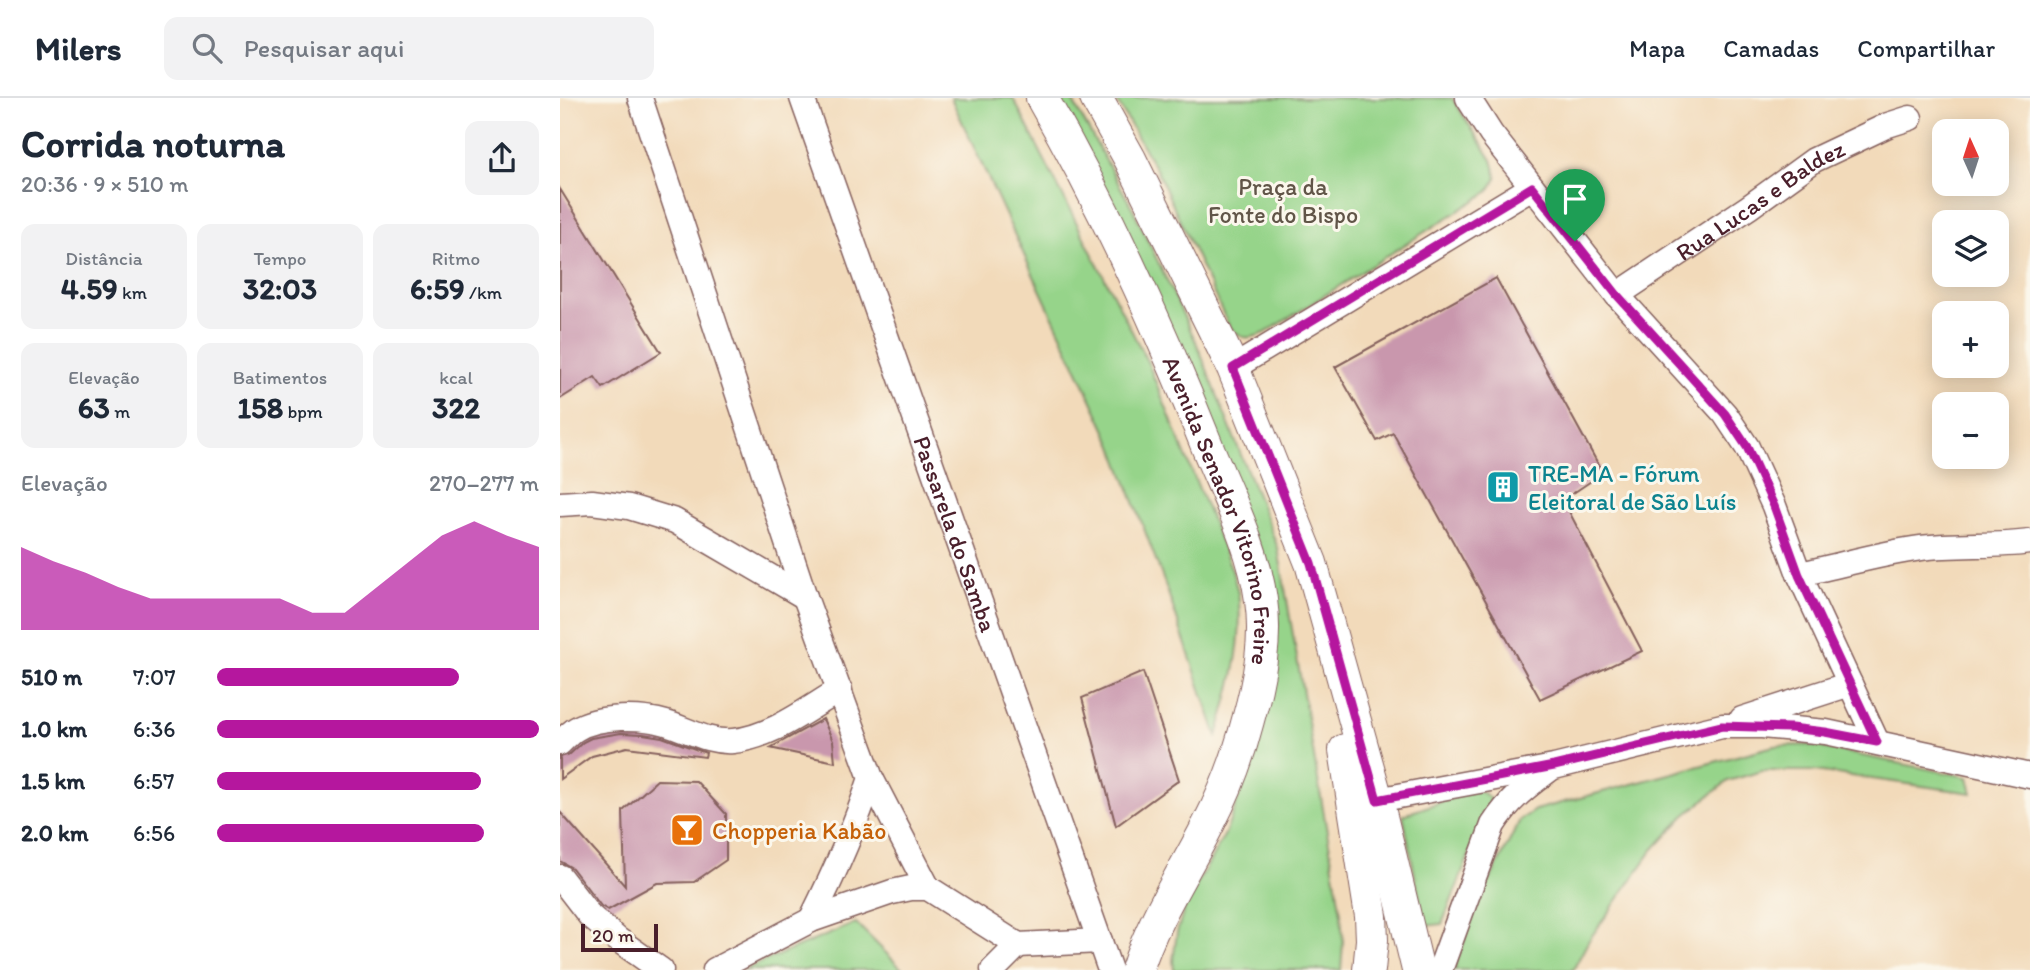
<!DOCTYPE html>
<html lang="pt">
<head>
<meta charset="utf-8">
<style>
  body { margin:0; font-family:Itim,sans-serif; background:#f2f2f3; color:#1f2937; height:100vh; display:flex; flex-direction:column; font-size:26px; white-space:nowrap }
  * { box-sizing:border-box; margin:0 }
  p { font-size:23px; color:#747a83 }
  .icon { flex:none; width:38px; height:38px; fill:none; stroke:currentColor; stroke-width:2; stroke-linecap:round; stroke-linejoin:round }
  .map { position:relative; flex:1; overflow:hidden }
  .panel { display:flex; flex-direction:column; background:#fff; width:560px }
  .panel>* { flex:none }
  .needle { width:46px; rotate:357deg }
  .fabs { position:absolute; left:1372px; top:21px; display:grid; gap:14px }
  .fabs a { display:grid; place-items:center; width:77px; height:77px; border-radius:14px; background:#fff; box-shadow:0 4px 18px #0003; font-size:35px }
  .scale { position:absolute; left:21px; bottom:18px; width:77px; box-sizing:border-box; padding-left:7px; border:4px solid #4a1f2b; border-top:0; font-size:19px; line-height:24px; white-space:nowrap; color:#4a1f2b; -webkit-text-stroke:5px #fbf7ec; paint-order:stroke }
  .pin { position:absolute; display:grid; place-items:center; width:60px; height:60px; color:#fff; margin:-72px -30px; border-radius:50% 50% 50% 0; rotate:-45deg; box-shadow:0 0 7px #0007 }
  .pin .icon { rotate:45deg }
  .round { display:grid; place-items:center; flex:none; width:74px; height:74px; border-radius:14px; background:#f2f2f3 }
  .head { display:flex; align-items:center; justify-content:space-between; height:119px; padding:0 21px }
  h1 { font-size:38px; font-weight:700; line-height:52px }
  .stats { display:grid; grid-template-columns:repeat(3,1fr); gap:10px; height:119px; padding:7px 21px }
  .stats div { display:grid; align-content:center; border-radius:14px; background:#f2f2f3; text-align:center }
  .stats b { font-size:30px; font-weight:700 }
  .stats small { font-size:19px; font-weight:400 }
  .stats p { font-size:19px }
  .chart { height:196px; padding:14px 21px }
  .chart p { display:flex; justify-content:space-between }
  .chart svg { width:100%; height:126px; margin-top:7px; fill:#b5179e; opacity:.7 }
  ul { padding:0 21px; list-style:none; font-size:23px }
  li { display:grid; grid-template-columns:112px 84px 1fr; align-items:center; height:52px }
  li i { height:18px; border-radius:9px; background:#b5179e }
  header { display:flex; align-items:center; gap:42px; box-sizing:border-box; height:98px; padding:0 35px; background:#fff; border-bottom:2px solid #e0e1e3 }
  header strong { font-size:33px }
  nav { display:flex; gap:38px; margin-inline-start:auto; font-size:24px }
  .search { width:490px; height:63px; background:#f2f2f3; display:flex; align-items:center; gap:18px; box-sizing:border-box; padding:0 24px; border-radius:14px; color:#747a83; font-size:26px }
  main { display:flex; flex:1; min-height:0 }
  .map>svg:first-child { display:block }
</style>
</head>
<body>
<header>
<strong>Milers</strong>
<div class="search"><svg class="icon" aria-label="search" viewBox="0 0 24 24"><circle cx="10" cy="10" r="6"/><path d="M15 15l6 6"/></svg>Pesquisar aqui</div>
<nav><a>Mapa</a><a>Camadas</a><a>Compartilhar</a></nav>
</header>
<main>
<section class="panel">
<div class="head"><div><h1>Corrida noturna</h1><p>20:36 · 9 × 510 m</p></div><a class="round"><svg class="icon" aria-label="share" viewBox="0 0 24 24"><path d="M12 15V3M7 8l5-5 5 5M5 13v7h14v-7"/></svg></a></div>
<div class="stats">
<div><p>Distância</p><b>4.59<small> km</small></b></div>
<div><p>Tempo</p><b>32:03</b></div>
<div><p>Ritmo</p><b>6:59<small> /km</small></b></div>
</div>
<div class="stats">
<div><p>Elevação</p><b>63<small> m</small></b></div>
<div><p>Batimentos</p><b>158<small> bpm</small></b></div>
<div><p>kcal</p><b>322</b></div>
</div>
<div class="chart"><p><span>Elevação</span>270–277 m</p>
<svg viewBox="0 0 160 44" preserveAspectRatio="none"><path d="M0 44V15L10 20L20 24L30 29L40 33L50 33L60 33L70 33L80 33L90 38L100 38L110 29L120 20L130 11L140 6L150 11L160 15V44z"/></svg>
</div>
<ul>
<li><b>510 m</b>7:07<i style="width:75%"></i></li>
<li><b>1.0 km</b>6:36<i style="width:100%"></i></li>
<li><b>1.5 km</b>6:57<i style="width:82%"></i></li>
<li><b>2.0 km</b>6:56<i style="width:83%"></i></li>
</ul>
</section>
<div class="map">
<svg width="1470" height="872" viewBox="0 0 1470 872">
  <rect width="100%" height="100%" fill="#fbf7ec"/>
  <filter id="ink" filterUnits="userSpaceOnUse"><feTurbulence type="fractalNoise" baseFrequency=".0143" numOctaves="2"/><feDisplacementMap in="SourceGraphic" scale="14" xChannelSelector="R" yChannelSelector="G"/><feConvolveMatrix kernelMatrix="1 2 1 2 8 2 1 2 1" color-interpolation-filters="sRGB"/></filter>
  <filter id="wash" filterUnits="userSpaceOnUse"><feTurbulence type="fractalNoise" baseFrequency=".00686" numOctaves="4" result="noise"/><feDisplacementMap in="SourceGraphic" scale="28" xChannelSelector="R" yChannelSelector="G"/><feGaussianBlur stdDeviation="1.57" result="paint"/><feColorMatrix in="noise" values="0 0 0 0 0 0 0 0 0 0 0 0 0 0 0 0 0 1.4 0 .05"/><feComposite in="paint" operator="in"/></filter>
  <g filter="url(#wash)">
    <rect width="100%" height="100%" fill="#f2daba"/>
    <path fill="#96d48a" stroke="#707a5a" stroke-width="2" d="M 391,0 L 453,0 L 588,265 L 672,472 C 674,482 679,493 679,504 C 683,550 670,594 657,638 L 605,486 L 552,346 Z
      M 495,0 L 511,0 L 574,113 L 636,244 L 718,450 L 781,815 L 783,844 L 781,872 L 614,872 L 613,863 L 617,834 L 626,806 L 665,736 L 680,696 L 718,524 Z
      M 555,0 L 892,0 L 932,62 L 937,80 L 928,94 L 705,235 C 687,242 680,242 668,226 L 598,75 Z
      M 1248,647 L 1408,679 L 1412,695 L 1255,673 L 1202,673 L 1168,683 L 1124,718 L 1092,753 L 1029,842 L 1013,872 L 894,872 L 914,814 L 960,722 L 975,712 L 1214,648 Z
      M 915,692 L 925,696 L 931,702 L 882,826 L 865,828 L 843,717 Z
      M 296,825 L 343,872 L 184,872 L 185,871 Z"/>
    <g id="blocks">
      <path fill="#c997ad" d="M 0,91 L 101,254 L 43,290 L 35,279 L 0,301 Z
        M 936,180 L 1043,375 L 1003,402 L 1082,553 L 980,601 L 833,335 L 817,343 L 775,269 Z
        M 583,574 L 619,682 L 556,728 L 522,600 Z
        M 263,621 L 273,643 L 275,664 L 210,650 Z
        M 61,635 L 83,636 L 102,639 L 146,655 L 145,659 L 67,649 L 32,658 L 0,681 L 0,659 L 10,656 L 23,644 L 31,640 Z
        M 97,682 L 136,683 L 166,716 L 166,762 L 134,784 L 97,785 L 48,812 L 41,808 L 12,770 L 0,763 L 0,714 L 65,788 L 63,713 Z"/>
    </g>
  </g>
  <g filter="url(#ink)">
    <use href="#blocks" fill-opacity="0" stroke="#85605d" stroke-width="2"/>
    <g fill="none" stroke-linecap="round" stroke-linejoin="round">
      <defs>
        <g id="minor">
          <path d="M 80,0 L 245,499 L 311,680 L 368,790"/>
          <path id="s1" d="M 242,0 L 550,872"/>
          <path d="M 908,0 L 931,36 L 1057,197 L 1165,316 L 1187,349 L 1214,408 L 1239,476 L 1317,644"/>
          <path id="s2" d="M 1057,197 L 1189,109 L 1254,62 L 1328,27 L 1350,20"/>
          <path d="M 673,270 L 972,89"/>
          <path d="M 0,406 L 32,404 L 69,409 L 115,423 L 245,499"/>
          <path d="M 1239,476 C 1278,468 1322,455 1361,450 C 1398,445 1434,449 1470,444"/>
          <path d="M 1182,621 L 1290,586"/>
          <path d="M 0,645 C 5,640 11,634 16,631 C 39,617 82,618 106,625 C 129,632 149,645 173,643 C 212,639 247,611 280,592"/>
          <path d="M 817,702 L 994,669 L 1162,628 L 1202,628 L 1266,634 L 1470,678"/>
          <path d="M 0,779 L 30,818 L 57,841 L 101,872"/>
          <path d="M 251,822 C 274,776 295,729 311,680"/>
          <path d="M 155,872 L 251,822 L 332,794 L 351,790 L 368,790 L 458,847 L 540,843"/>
          <path d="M 433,872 L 458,847"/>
          <path d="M 880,872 L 933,727 C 950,701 965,690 989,672"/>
        </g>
        <g id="major">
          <path id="s3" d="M 482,0 C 547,113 601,232 649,353 C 669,401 694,450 701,502 C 707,542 699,583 688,622 C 679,657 666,692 649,725 C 625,773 593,820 577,872"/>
          <path d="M 536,0 L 570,61 L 673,270 L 751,465 L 817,702 L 858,872"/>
          <path d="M 785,652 L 811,818 L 812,842 L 809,872"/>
        </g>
      </defs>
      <use href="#minor" stroke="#85605d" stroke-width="27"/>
      <use href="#major" stroke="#85605d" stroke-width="34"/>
      <use href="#minor" stroke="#fff" stroke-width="24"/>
      <use href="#major" stroke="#fff" stroke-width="32"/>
    </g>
  </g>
  <g fill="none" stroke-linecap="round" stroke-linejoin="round" filter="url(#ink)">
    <defs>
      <path id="route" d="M 972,89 L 1057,197 L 1165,316 L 1187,349 L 1214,408 L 1239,477 L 1317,644 L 1265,634 L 1231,630 L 1162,628 L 994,668 L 817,702 L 751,465 L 673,270 Z"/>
    </defs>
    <use href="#route" stroke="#fff" stroke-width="14"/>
    <use href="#route" stroke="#b5179e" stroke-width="9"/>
  </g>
  <defs>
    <symbol id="building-square" viewBox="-11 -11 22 22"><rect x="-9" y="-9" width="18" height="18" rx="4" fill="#0f9aa8" stroke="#fbf7ec"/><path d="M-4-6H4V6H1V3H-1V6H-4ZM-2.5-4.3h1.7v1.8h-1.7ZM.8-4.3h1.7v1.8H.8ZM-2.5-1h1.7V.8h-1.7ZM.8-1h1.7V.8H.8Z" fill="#fff"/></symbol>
    <symbol id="bar-square" viewBox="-11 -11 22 22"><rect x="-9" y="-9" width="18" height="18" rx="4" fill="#e8710a" stroke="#fbf7ec"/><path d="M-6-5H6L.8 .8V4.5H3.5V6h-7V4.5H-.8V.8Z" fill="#fff"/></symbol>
  </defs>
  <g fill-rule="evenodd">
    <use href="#building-square" x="924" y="370" width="38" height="38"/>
    <use href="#bar-square" x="108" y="713" width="38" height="38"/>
  </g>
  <g text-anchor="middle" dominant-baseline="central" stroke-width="6" stroke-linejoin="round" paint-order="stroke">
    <g font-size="24" fill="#615548" stroke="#fbf7ec">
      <text x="723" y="88">Praça da<tspan x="723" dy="28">Fonte do Bispo</tspan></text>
    </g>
    <g font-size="24" fill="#4a1f2b" stroke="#fbf7ec">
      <text stroke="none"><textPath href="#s2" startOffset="172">Rua Lucas e Baldez</textPath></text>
      <text stroke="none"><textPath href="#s3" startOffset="452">Avenida Senador Vitorino Freire</textPath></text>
      <text stroke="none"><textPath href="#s1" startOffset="462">Passarela do Samba</textPath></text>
    </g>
    <g font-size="24" fill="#0d838f" stroke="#fbf7ec" text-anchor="start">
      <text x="968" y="375">TRE-MA - Fórum<tspan x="968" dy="28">Eleitoral de São Luís</tspan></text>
    </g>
    <g font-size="24" fill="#c56008" stroke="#fbf7ec" text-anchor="start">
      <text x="152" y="732">Chopperia Kabão</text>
    </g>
  </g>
</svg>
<div class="fabs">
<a><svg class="needle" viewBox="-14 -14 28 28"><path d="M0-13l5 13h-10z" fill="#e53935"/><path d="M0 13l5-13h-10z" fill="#747a83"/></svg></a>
<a><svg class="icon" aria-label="layers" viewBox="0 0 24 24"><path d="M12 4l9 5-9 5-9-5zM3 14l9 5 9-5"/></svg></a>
<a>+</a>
<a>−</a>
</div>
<div class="scale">20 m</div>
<div class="pin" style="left:1015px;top:143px;background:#1e9e55"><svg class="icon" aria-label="arrive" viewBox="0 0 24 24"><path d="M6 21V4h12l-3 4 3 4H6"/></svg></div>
</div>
</main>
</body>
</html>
